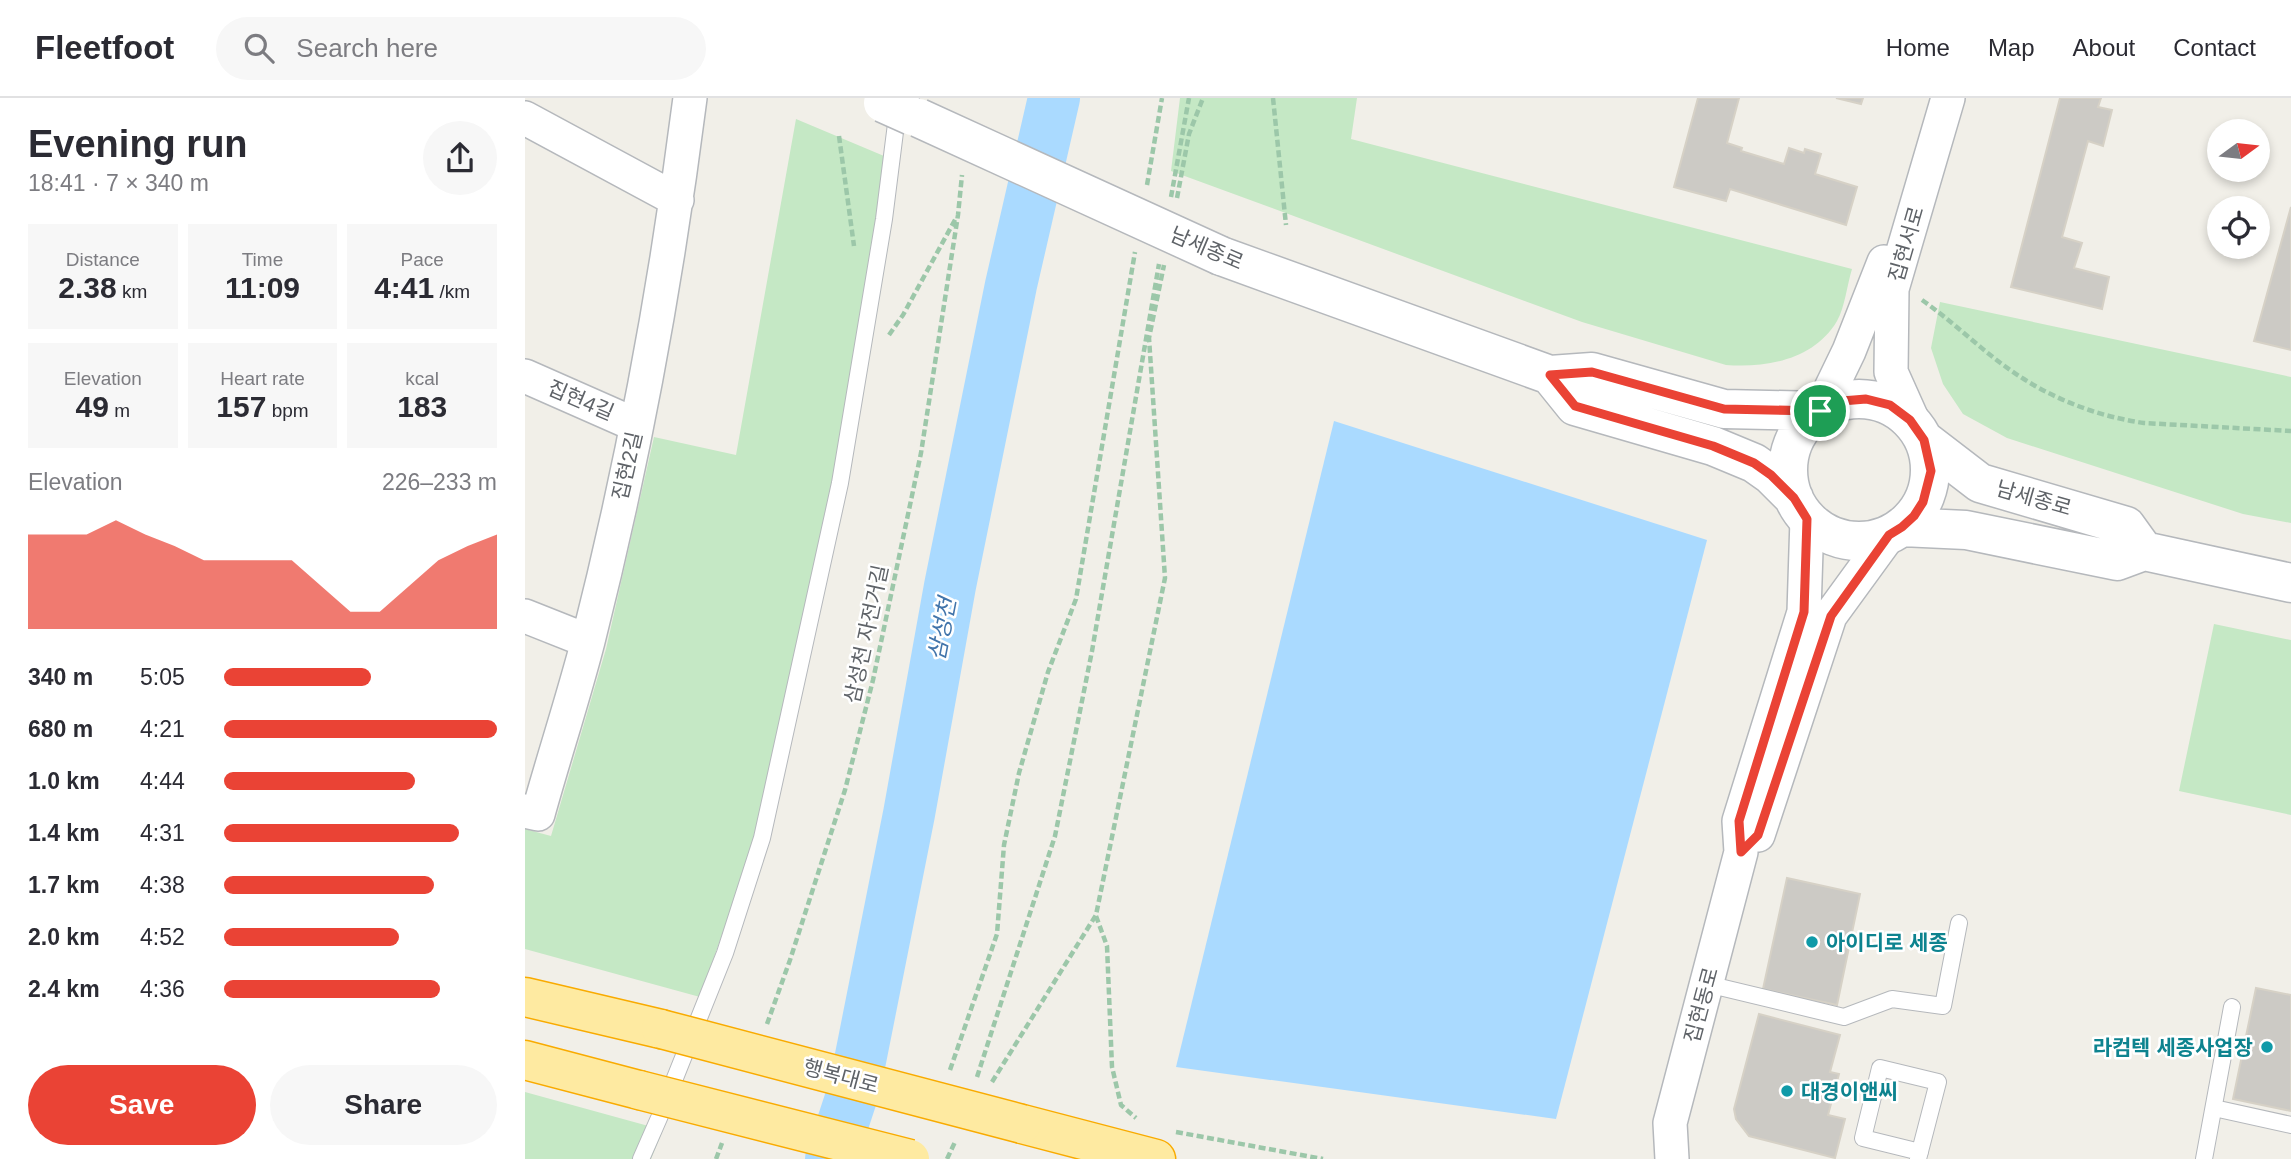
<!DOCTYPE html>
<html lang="en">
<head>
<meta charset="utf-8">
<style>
  body { margin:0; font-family:Arial,"Noto Sans KR",sans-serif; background:#f7f7f7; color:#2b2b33; height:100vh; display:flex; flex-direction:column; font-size:26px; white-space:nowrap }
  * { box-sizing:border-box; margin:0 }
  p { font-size:23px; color:#7c7c81 }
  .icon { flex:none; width:38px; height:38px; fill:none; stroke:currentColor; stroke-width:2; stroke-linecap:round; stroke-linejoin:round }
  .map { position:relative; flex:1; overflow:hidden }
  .side { display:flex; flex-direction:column; background:#fff; width:525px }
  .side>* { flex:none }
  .needle { width:46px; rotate:75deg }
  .fabs { position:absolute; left:1682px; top:21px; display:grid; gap:14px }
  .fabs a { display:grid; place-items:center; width:63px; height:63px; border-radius:50%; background:#fff; box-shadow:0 4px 10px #0003; font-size:35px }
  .pin { position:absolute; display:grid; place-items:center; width:60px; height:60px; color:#fff; margin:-30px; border:4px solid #fff; border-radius:50%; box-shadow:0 2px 7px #0007 }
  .round { display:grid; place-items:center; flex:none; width:74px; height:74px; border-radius:37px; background:#f7f7f7 }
  .headline { display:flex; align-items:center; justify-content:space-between; height:119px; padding:0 28px }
  h1 { font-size:38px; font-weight:700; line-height:52px }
  .metrics { display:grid; grid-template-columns:repeat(3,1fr); gap:10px; height:119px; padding:7px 28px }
  .metrics div { display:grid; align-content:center; border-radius:0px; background:#f7f7f7; text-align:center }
  .metrics b { font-size:30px; font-weight:700 }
  .metrics small { font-size:19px; font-weight:400 }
  .metrics p { font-size:19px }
  .chart { height:196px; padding:14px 28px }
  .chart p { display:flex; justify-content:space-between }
  .chart svg { width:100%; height:126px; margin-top:7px; fill:#ea4335; opacity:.7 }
  .action { display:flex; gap:14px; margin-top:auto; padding:14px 28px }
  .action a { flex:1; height:80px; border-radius:42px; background:#ea4335; color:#fff; font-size:28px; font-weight:700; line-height:80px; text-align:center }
  .action a+a { background:#f7f7f7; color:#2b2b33 }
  ul { padding:0 28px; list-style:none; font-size:23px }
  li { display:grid; grid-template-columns:112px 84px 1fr; align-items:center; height:52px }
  li i { height:18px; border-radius:9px; background:#ea4335 }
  header { display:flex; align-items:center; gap:42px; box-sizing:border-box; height:98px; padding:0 35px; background:#fff; border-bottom:2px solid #e1e1e2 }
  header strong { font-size:33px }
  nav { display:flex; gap:38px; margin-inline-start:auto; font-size:24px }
  .search { width:490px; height:63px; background:#f7f7f7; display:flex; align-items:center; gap:18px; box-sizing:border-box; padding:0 24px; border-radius:38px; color:#7c7c81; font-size:26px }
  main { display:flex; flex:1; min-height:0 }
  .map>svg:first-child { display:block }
</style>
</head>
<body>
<header>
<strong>Fleetfoot</strong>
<div class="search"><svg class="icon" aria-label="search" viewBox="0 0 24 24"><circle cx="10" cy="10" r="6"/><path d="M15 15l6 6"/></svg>Search here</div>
<nav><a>Home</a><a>Map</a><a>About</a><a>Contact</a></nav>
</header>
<main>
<section class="side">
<div class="headline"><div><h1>Evening run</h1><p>18:41 · 7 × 340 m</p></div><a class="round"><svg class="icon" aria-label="share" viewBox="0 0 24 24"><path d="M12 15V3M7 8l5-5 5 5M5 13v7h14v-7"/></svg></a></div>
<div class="metrics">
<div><p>Distance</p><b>2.38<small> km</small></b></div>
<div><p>Time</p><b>11:09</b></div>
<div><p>Pace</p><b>4:41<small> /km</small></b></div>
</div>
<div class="metrics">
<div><p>Elevation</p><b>49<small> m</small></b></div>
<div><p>Heart rate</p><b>157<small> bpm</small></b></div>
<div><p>kcal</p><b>183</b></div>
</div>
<div class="chart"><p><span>Elevation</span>226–233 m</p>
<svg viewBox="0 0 160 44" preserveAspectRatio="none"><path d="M0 44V11L10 11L20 11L30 6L40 11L50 15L60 20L70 20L80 20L90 20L100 29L110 38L120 38L130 29L140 20L150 15L160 11V44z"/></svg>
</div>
<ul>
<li><b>340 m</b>5:05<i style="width:54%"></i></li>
<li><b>680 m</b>4:21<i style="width:100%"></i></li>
<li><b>1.0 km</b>4:44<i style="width:70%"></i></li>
<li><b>1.4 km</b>4:31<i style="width:86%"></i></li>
<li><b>1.7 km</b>4:38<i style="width:77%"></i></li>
<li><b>2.0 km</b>4:52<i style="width:64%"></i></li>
<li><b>2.4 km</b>4:36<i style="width:79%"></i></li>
</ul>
<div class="action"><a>Save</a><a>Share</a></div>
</section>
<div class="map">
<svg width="1766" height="1061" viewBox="0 0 1766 1061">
  <rect width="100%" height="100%" fill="#f1efe8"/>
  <path fill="#c5e8c5" d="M 655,0 L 832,0 L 826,41 L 1327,171 C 1322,187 1320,209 1312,223 C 1289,262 1241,270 1201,267 L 1057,224 L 646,73 Z
    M 271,21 L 359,58 L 333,260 L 290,514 L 223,763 L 175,899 L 0,851 L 0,731 L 26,738 L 81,551 L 129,339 L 211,357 Z
    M 1415,204 L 1766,279 L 1766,425 L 1718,416 L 1482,340 L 1438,316 L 1418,286 L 1406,250 Z
    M 1689,526 L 1766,542 L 1766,717 L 1654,693 Z
    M 0,994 L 138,1032 L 126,1061 L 0,1061 Z"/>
  <path fill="#aadaff" d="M 809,323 L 1182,442 L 1031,1021 L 651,969 Z"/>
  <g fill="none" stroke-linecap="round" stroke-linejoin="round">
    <path stroke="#aadaff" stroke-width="52" d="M 306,1061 L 330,988 L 384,716 L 425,488 L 486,187 L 529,0"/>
  </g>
  <path fill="#cccac5" stroke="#d6d1c6" stroke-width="2" d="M 1173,0 L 1214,0 L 1202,45 L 1217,50 L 1216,53 L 1259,66 L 1264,50 L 1279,55 L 1280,51 L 1296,56 L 1290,76 L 1332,89 L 1321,127 L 1205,91 L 1201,103 L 1149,89 Z
    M 1311,0 L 1338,0 L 1336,6 Z
    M 1535,0 L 1576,0 L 1573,9 L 1587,12 L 1578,48 L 1563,43 L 1537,139 L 1557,145 L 1549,170 L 1584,179 L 1577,211 L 1486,189 Z
    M 1766,109 L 1766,252 L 1729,243 Z
    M 1262,780 L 1335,796 L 1312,907 L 1238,891 Z
    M 1731,890 L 1766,897 L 1766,1013 L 1708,1001 Z
    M 1234,916 L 1315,937 L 1305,974 L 1314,976 L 1303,1017 L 1320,1021 L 1310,1060 L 1224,1038 L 1211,1021 L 1209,1011 Z"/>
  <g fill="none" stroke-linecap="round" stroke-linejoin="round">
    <defs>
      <path id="service" d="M 1182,886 L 1319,919 L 1367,901 L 1418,908 L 1434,825
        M 1689,1010 L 1766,1027
        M 116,1061 L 134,1020 L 200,855 L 237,740 L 315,385 L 359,121 L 373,10
        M 1393,1061 L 1413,984 L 1355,970 L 1338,1040 L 1395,1054
        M 1679,1061 L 1707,909"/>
      <path id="minor" d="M 0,20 L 152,102
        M 0,278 L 111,327
        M 1295,313 L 1324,253 L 1359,164
        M 1392,332 L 1366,274 L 1367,191 L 1423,0
        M 0,518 L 63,543
        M 0,713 L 13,716 C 29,658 48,601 63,543 C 108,366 142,181 165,0
        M 1233,737 L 1305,518 L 1364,437
        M 1147,1061 L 1145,1025 L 1216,754 L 1214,723 L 1279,514 L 1282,421"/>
      <path id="tertiary" d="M 696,158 L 1025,277 L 1067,274 L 1199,311 L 1295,313
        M 1025,277 L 1050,308 L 1188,348 L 1229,365 L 1246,377 L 1269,400
        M1263 372a71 71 0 1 1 142 0a71 71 0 1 1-142 0Z
        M 1399,342 L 1455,385 L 1601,428 L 1619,453
        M 1377,429 L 1441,432 L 1592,463 L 1619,453 L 1766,485"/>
      <path id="trunk" d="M 0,899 L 136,931
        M 0,962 L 114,992
        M 497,1026 L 631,1061"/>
    </defs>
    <use href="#service" stroke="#b5b8bc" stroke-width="18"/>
    <use href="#minor" stroke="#b5b8bc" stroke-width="36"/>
    <use href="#tertiary" stroke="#b5b8bc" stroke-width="41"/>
    <use href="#trunk" stroke="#f9ab00" stroke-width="41"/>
    <path stroke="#9cc7a9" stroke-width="4.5" stroke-dasharray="7 3.5" stroke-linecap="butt" d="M 748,0 L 761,127
      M 314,38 L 329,148
      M 622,87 L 637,0
      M 646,99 L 664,0
      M 652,100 L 664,36 L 678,0
      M 1397,202 C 1427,223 1452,248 1481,269 C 1522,299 1570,318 1619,325 L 1766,333
      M 364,237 L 378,217 L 431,120
      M 571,818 L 582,848 L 587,969 L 596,1007 L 611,1020
      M 242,926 L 265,862 L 320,692 L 348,582 L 396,355 L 433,117 L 437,77
      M 425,972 L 472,836 L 479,747 L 494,675 L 523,574 L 551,501 L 610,154
      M 452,979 L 530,738 L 567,553 L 634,166
      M 467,984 L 571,817 L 640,480 L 624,240 L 639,167
      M 651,1034 L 798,1061
      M 191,1061 L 197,1045
      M 422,1061 L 430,1044"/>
    <use href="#service" stroke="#fff" stroke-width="16"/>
    <use href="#minor" stroke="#fff" stroke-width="33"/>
    <use href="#tertiary" stroke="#fff" stroke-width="38"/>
    <use href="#trunk" stroke="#feeaa1" stroke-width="38"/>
    <defs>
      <path id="tertiary-bridge" d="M 358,5 L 387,18
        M 394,20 L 696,158"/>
      <path id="trunk-bridge" d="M 136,931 L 497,1026
        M 114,992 L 385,1061"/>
    </defs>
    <use href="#tertiary-bridge" stroke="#b5b8bc" stroke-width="41" stroke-linecap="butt"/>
    <use href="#trunk-bridge" stroke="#f9ab00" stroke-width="41" stroke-linecap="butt"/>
    <use href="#tertiary-bridge" stroke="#fff" stroke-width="38"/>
    <use href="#trunk-bridge" stroke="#feeaa1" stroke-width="38"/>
  </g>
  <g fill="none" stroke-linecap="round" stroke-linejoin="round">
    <defs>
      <path id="route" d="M 1067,274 L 1199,311 L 1295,313 L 1317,303 L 1341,301 L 1365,307 L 1385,322 L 1399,342 L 1406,373 L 1398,404 L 1389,418 L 1377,429 L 1364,437 L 1306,518 L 1233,737 L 1216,754 L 1214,723 L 1279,514 L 1282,421 L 1269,400 L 1246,377 L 1229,365 L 1188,348 L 1050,308 L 1025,277 Z"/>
    </defs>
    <use href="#route" stroke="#fff" stroke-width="14"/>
    <use href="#route" stroke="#ea4335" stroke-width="9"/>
  </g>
  <g fill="#0f9aa8" stroke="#fff" stroke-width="2.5">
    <circle cx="1287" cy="844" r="7"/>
    <circle cx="1742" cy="949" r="7"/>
    <circle cx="1262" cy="993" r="7"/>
  </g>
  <g text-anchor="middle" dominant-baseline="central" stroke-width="5" stroke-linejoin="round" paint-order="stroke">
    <g font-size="21" fill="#5f6368" stroke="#fff">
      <text transform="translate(1381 146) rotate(-74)">집현서로</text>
      <text transform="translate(682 150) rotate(23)">남세종로</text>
      <text transform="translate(56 302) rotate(23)">집현4길</text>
      <text transform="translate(102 368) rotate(-77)">집현2길</text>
      <text transform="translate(1509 400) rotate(16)">남세종로</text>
      <text transform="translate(341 536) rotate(-78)">삼성천 자전거길</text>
      <text transform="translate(1176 907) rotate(-75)">집현동로</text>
      <text transform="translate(316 978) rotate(15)">행복대로</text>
    </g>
    <g font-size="21" font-weight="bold" fill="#0d838f" stroke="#fff" text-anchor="start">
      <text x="1301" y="844">아이디로 세종</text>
      <text x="1728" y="949" text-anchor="end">라컴텍 세종사업장</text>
      <text x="1276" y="993">대경이앤씨</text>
    </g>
    <g font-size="23" font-style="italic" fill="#4174aa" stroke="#fff">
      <text transform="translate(417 531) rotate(-79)">삼성천</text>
    </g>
  </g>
</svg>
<div class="fabs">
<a><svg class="needle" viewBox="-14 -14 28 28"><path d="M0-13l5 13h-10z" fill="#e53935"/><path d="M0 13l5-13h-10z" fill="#7c7c81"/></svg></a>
<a><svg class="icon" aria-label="locate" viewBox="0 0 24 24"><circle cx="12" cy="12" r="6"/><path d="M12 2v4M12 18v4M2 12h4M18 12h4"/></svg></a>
</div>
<div class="pin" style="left:1295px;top:313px;background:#1e9e55"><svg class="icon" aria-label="arrive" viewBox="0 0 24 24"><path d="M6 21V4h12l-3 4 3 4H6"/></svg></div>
</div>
</main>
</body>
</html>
